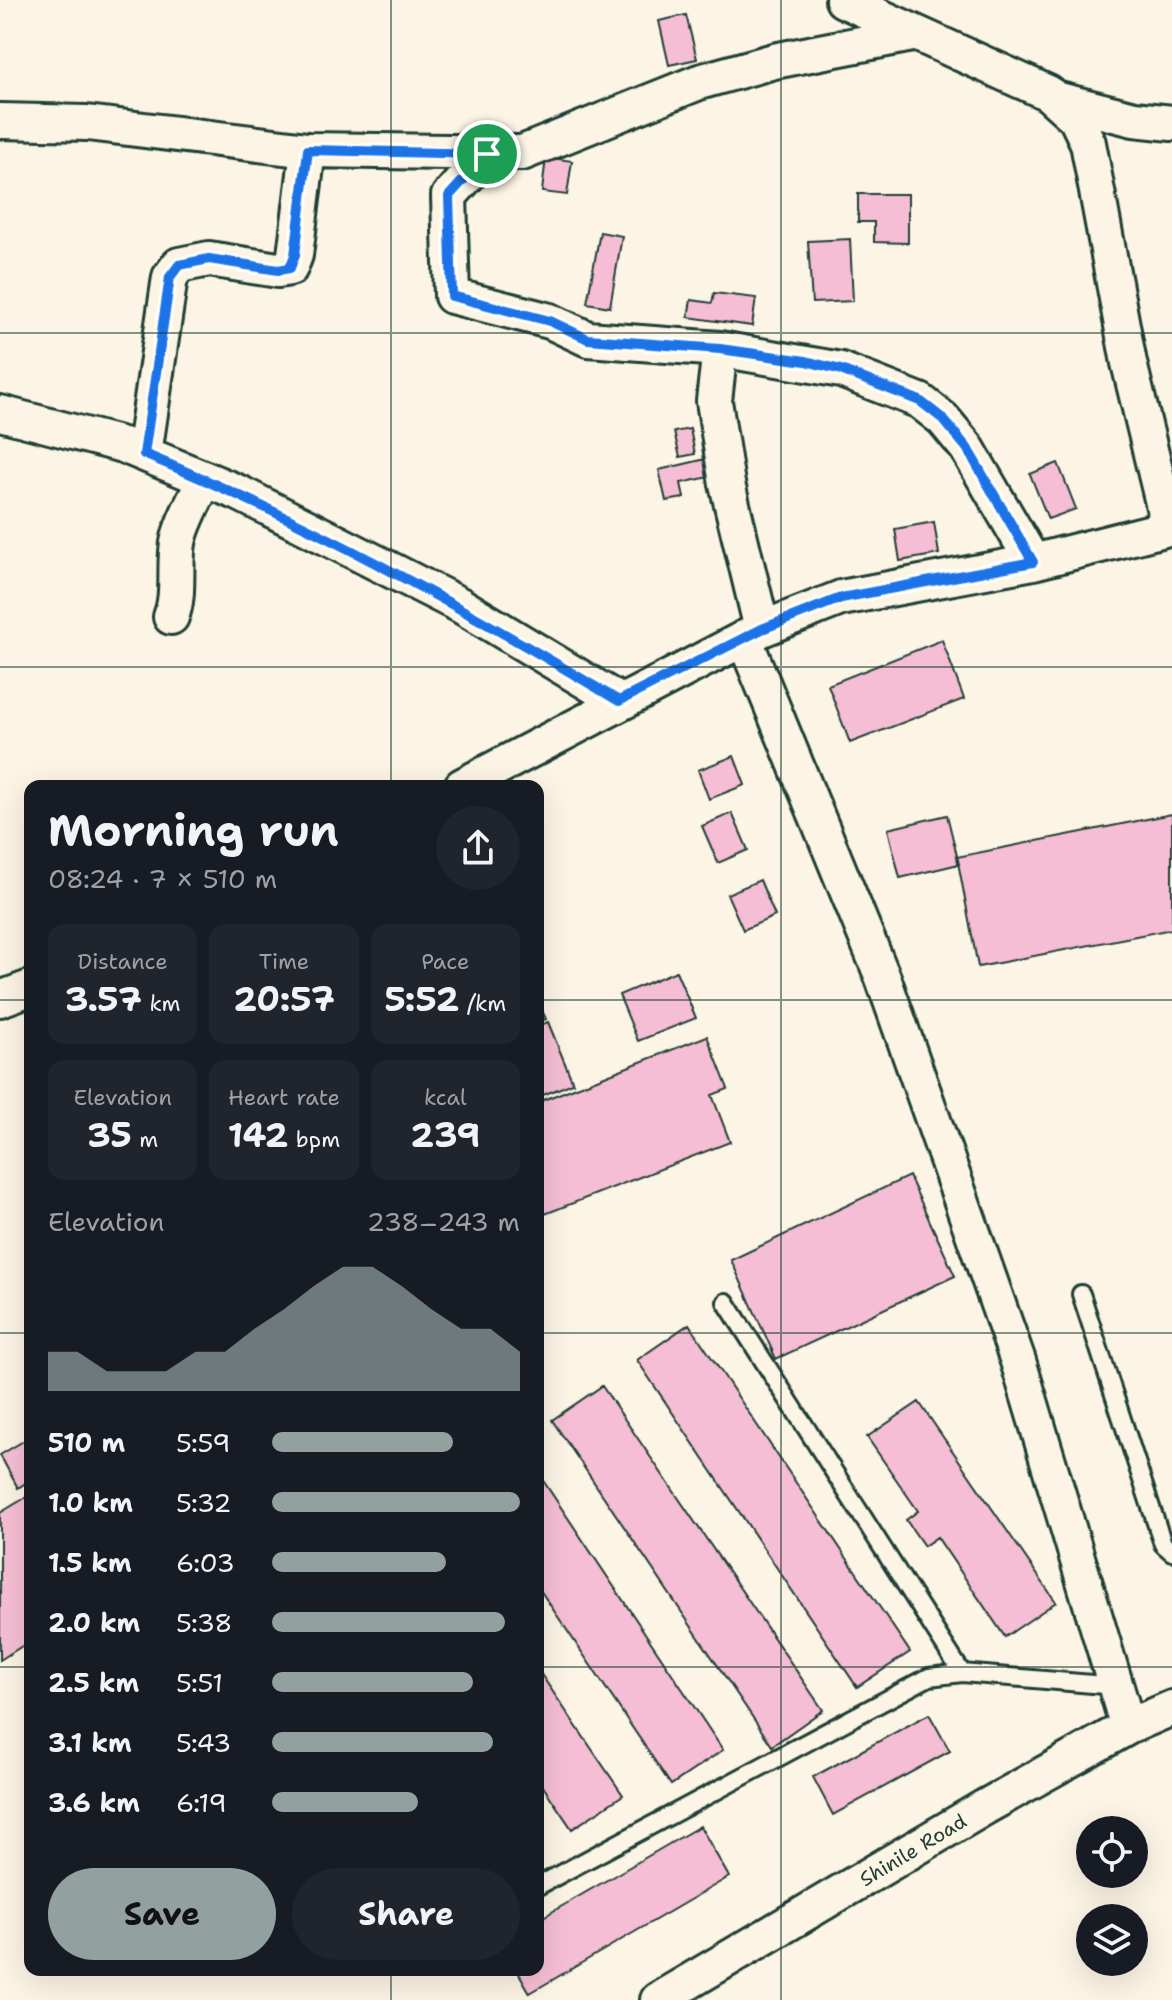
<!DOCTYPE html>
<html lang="en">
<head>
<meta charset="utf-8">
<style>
  body { margin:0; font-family:"Shantell Sans",sans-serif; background:#20242c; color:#f1f3f6; height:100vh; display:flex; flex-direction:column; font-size:30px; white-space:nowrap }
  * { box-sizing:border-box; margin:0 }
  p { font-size:26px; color:#9ea1a6 }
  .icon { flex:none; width:44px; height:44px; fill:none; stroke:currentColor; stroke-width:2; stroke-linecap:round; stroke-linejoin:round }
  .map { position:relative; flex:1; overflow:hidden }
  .drawer { position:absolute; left:24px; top:780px; width:520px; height:1196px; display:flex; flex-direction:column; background:#171b24; border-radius:16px; box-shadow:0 8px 32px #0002 }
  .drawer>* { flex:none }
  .tools { position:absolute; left:1076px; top:1816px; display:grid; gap:16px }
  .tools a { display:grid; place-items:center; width:72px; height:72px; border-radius:50%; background:#171b24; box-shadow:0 8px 32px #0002; font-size:40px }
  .pin { position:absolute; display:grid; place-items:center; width:68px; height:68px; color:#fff; margin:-34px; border:4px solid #fff; border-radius:50%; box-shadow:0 2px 8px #0007 }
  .round { display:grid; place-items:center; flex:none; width:84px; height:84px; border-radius:42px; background:#20242c }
  .headline { display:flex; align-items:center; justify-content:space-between; height:136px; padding:0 24px }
  h1 { font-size:44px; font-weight:700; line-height:60px }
  .stats { display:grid; grid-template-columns:repeat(3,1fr); gap:12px; height:136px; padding:8px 24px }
  .stats div { display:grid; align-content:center; border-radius:16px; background:#20242c; text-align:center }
  .stats b { font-size:34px; font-weight:700 }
  .stats small { font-size:22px; font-weight:400 }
  .stats p { font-size:22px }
  .chart { height:224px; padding:16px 24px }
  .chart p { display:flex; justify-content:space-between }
  .chart svg { width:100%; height:144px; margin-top:8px; fill:#92a19f; opacity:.7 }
  .button { display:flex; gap:16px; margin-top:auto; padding:16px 24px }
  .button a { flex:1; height:92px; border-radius:48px; background:#92a19f; color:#111; font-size:32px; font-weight:700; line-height:92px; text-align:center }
  .button a+a { background:#20242c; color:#f1f3f6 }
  ul { padding:0 24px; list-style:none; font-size:26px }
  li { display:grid; grid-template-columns:128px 96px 1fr; align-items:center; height:60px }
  li i { height:20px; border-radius:10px; background:#92a19f }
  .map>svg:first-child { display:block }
</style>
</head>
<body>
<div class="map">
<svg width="1172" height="2000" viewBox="0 0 1172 2000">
  <rect width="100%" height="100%" fill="#fcf5e5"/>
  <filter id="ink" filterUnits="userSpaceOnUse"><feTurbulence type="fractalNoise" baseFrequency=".0125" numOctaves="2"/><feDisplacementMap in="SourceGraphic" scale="16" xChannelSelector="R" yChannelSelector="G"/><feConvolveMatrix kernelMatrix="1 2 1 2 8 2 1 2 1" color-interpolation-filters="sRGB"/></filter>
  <g filter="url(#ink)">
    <path fill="#f6bed4" stroke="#1f3d34" stroke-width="2" d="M 686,15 L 697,59 L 669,65 L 659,21 Z
      M 546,157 L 572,161 L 567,195 L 542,192 Z
      M 858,194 L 908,194 L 908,243 L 874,242 L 874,222 L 858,222 Z
      M 600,232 L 622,236 L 610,307 L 587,303 Z
      M 850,239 L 853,301 L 812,303 L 808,241 Z
      M 714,293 L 756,298 L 752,326 L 688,317 L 691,300 L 712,303 Z
      M 690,429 L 695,454 L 680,457 L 674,432 Z
      M 710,458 L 714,476 L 681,483 L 684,498 L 666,501 L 659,470 Z
      M 1058,463 L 1076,509 L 1048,519 L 1030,474 Z
      M 934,522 L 939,554 L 900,561 L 895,529 Z
      M 942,640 L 964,699 L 850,743 L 828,685 Z
      M 734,756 L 745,785 L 709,799 L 698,770 Z
      M 732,813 L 748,850 L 718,863 L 702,826 Z
      M 1172,814 L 1172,929 L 978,967 L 957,857 Z
      M 947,815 L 959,864 L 900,878 L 888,829 Z
      M 760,880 L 775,916 L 743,930 L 727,894 Z
      M 676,971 L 696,1018 L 638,1041 L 619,995 Z
      M 538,1001 L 546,1019 L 538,1023 Z
      M 548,1022 L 573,1083 L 538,1097 L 538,1026 Z
      M 707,1036 L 728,1089 L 712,1095 L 730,1142 L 545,1214 L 538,1194 L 538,1102 Z
      M 909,1176 L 955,1276 L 776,1359 L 731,1260 Z
      M 689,1324 L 910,1652 L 857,1687 L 637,1360 Z
      M 602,1386 L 823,1710 L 772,1746 L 552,1420 Z
      M 919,1402 L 1056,1602 L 1005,1637 L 937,1537 L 924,1546 L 906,1520 L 918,1511 L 867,1437 Z
      M 30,1437 L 30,1480 L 18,1488 L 0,1455 Z
      M 538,1473 L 723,1750 L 671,1785 L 538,1587 Z
      M 30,1495 L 30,1641 L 0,1660 L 0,1513 Z
      M 538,1670 L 623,1795 L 572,1829 L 538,1779 Z
      M 929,1714 L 950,1751 L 833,1815 L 813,1777 Z
      M 700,1826 L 729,1877 L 530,1993 L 517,1970 L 538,1970 L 538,1920 Z"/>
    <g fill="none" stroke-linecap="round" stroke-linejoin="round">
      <defs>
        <path id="service" d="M 1081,1294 L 1163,1544 L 1172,1552
          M 726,1302 L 962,1673
          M 538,1886 L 929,1677 L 962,1673 L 1116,1686"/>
        <path id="minor" d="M 843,0 L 1048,93 L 1076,118 L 1088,143 L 1129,363 L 1169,528
          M 1059,100 L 1134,119 L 1172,123
          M 0,121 L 87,123 L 308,150 L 522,153 L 699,82 L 774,61 L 912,34
          M 487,154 L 449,196 L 452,296 L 550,321 L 588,339 L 720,349 L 714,401 L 727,484 L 762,629
          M 720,349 L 841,370 L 920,401 L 943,419 L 967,448 L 1033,562
          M 0,413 L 123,445 L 239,493 L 460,605 L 619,701
          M 144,454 L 170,277 L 179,265 L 209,259 L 278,270 L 290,268 L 295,255 L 308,150
          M 171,617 C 180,594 174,567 178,543 C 182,521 196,499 205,479
          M 744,638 L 883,978 L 1018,1361 L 1128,1727
          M 462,786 L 762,629 L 841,598 L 1033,562 L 1172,527
          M 0,999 L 30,988
          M 658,2000 L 985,1807 L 1128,1727 L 1172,1708"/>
      </defs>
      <use href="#service" stroke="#1f3d34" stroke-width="22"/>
      <use href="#minor" stroke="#1f3d34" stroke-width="40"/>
      <use href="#service" stroke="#fcf5e5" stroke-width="16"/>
      <use href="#minor" stroke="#fcf5e5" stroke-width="34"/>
    </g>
  </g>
  <g fill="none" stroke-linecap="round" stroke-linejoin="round" filter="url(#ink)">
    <defs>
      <path id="route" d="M 308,150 L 487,154 L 449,196 L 452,296 L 550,321 L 588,339 L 720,349 L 806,361 L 841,370 L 920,401 L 943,419 L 967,448 L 1033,562 L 841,598 L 762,629 L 619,701 C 465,609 310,522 144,454 L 170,277 L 179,265 L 209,259 L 278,270 L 290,268 L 295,255 Z"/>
    </defs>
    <use href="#route" stroke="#fff" stroke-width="16"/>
    <use href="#route" stroke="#1a73e8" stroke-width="10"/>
  </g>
  <path fill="none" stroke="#1f3d34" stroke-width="2" stroke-opacity="0.55" d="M 391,0 L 391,786M 781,0 L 781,2000M 0,333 L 1172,333M 0,667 L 1172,667M 0,1000 L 30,1000M 538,1000 L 1172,1000M 0,1333 L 30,1333M 538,1333 L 1172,1333M 0,1667 L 30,1667M 538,1667 L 1172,1667M 391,1970 L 391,2000"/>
  <g text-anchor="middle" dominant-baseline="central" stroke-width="6" stroke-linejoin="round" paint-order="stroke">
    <g font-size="20" fill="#1f3d34" stroke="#fcf5e5">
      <text transform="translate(913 1850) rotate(-31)">Shinile Road</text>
    </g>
  </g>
</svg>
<div class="tools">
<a><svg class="icon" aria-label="locate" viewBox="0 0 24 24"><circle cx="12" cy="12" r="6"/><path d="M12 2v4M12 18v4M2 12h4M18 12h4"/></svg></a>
<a><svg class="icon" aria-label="layers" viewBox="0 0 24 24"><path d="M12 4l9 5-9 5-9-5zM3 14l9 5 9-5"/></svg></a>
</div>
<div class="pin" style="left:487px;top:154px;background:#1e9e55"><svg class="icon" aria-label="arrive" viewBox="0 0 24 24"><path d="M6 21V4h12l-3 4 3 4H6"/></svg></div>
<section class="drawer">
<div class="headline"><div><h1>Morning run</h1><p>08:24 · 7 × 510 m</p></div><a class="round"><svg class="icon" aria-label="share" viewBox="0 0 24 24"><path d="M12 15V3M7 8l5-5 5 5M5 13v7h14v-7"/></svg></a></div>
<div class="stats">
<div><p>Distance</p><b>3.57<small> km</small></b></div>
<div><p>Time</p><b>20:57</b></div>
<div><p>Pace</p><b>5:52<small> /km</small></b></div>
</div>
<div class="stats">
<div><p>Elevation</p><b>35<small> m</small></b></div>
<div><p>Heart rate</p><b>142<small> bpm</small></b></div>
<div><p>kcal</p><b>239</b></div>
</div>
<div class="chart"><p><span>Elevation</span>238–243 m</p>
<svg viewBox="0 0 160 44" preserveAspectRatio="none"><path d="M0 44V32L10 32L20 38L30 38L40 38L50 32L60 32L70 25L80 19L90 12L100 6L110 6L120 12L130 19L140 25L150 25L160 32V44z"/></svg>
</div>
<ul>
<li><b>510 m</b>5:59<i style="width:73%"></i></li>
<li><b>1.0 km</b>5:32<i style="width:100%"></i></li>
<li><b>1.5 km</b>6:03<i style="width:70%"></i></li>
<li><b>2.0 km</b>5:38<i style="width:94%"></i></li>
<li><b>2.5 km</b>5:51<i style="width:81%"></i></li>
<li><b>3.1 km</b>5:43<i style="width:89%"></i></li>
<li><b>3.6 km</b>6:19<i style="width:59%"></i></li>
</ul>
<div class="button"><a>Save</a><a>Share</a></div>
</section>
</div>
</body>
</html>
